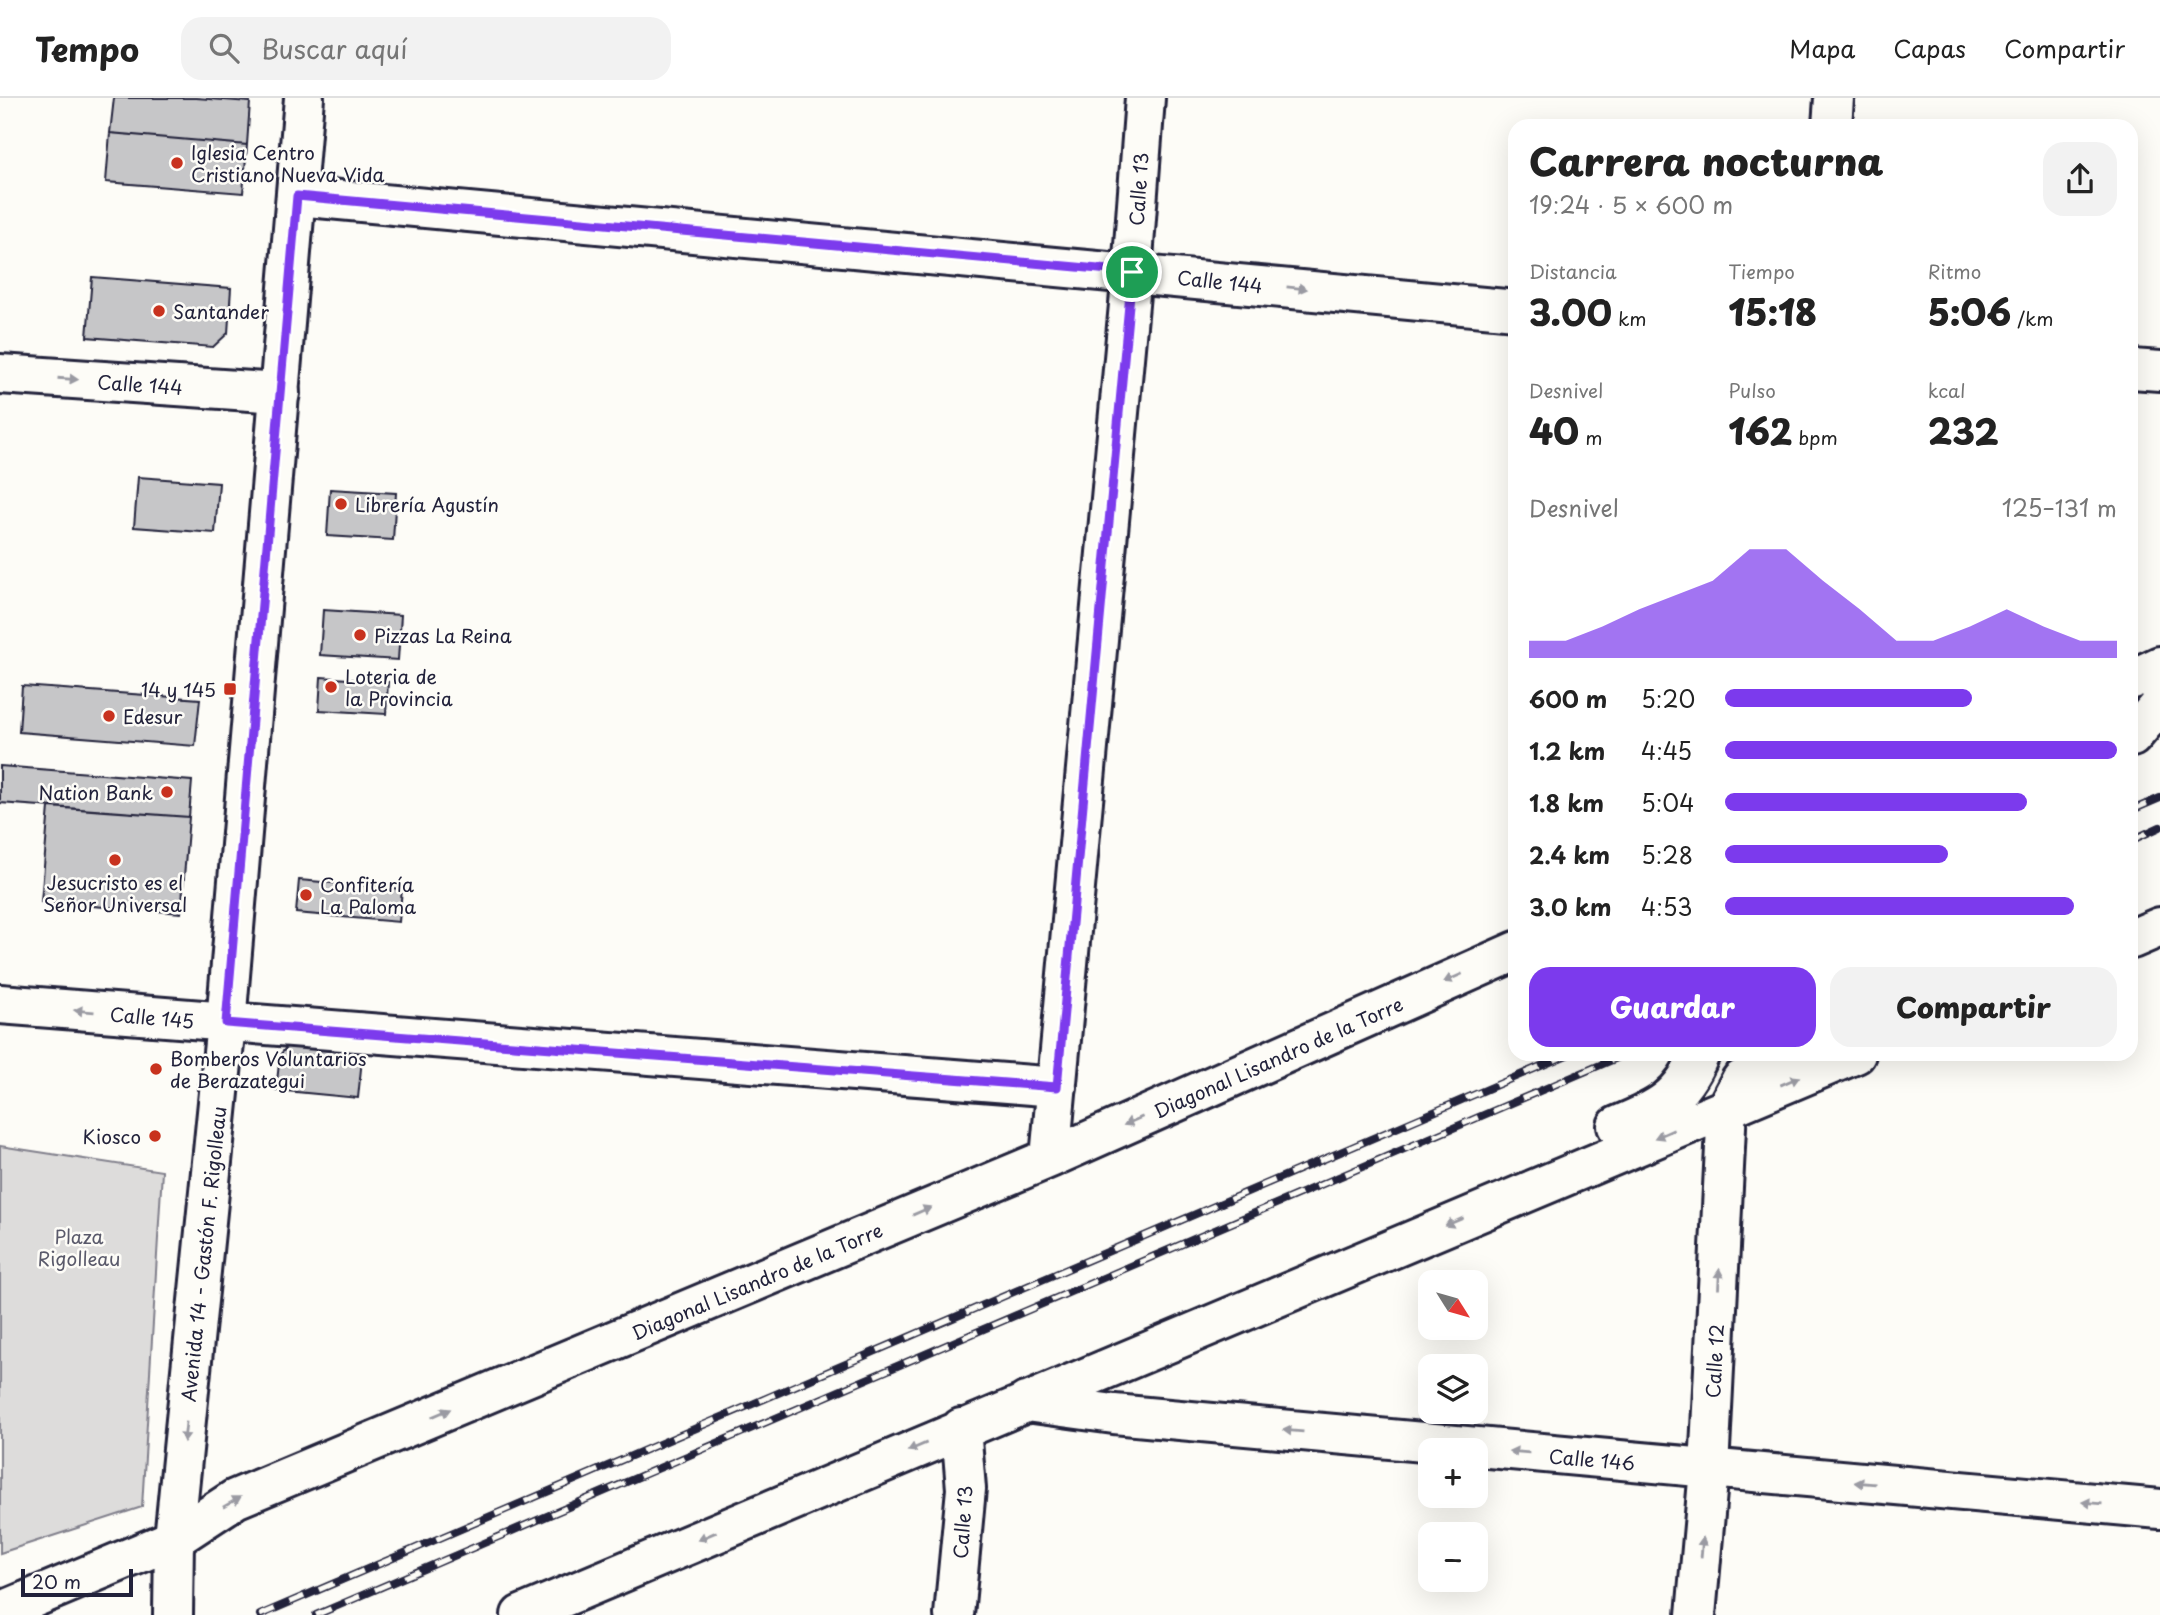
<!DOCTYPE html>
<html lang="es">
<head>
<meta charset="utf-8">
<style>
  body { margin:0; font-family:"Playpen Sans",sans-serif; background:#f2f2f2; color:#222; height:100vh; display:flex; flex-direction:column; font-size:26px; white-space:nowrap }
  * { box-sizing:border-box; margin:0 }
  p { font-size:23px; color:#767676 }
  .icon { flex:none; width:38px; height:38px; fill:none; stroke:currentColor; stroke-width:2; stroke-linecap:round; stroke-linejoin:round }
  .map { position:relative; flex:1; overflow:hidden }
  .side { position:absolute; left:1508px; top:21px; width:630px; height:942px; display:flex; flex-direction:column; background:#fff; border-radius:21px; box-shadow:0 7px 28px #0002 }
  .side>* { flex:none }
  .needle { width:46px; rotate:127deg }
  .controls { position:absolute; left:1418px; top:1172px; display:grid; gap:14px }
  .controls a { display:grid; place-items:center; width:70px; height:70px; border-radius:14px; background:#fff; box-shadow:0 7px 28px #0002; font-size:35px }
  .scale { position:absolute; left:21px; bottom:18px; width:112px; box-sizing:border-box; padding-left:7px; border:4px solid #22223b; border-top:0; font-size:19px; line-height:24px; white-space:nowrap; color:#22223b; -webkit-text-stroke:5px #fdfcf7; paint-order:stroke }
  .pin { position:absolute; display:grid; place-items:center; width:60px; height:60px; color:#fff; margin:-30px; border:4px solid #fff; border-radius:50%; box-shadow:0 2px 7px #0007 }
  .round { display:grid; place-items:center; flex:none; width:74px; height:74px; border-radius:21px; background:#f2f2f2 }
  .head { display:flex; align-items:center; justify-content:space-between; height:119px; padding:0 21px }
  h1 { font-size:38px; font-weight:800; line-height:52px }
  .figures { display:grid; grid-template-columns:repeat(3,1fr); gap:10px; height:119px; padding:7px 21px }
  .figures div { display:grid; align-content:center }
  .figures b { font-size:35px; font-weight:800 }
  .figures small { font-size:19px; font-weight:400 }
  .figures p { font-size:19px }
  .chart { height:196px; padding:14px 21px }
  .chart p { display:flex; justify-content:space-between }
  .chart svg { width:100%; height:126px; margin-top:7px; fill:#7c3aed; opacity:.7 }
  .primary-button { display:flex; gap:14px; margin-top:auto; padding:14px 21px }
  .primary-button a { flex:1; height:80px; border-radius:21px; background:#7c3aed; color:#fff; font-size:28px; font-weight:800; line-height:80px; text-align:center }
  .primary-button a+a { background:#f2f2f2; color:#222 }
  ul { padding:0 21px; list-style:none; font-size:23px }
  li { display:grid; grid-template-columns:112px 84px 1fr; align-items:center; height:52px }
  li i { height:18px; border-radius:9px; background:#7c3aed }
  header { display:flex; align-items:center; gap:42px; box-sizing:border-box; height:98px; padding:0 35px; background:#fff; border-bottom:2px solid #e0e0e0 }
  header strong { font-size:33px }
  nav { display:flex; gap:38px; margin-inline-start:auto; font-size:24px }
  .search { width:490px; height:63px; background:#f2f2f2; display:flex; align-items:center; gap:18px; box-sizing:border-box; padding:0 24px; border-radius:21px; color:#767676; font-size:26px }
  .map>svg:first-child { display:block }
</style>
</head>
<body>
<header>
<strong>Tempo</strong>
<div class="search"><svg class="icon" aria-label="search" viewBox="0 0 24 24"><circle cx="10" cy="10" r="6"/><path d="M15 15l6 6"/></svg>Buscar aquí</div>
<nav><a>Mapa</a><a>Capas</a><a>Compartir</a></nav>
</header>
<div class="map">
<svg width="2160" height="1517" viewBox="0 0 2160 1517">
  <rect width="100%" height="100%" fill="#fdfcf7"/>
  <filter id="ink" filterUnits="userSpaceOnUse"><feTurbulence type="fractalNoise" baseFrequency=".0143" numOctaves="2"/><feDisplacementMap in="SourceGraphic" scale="14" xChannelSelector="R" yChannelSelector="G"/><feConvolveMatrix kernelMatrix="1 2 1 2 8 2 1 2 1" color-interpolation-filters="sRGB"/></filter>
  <g filter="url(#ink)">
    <path fill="#dddcdb" stroke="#807f8b" stroke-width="2" d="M 0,1048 L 162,1073 L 142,1409 L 0,1455 Z"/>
    <path fill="#c6c6c8" stroke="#22223b" stroke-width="2" d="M 114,0 L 196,0 L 250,4 L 247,47 L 110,35 Z
      M 110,35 L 247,47 L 243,95 L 106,84 Z
      M 92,179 L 231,190 L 228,235 L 213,249 L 87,239 Z
      M 138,379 L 219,385 L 215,435 L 134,429 Z
      M 330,391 L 396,395 L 393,442 L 327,438 Z
      M 323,512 L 401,517 L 398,562 L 320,557 Z
      M 321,579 L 388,584 L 386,616 L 319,612 Z
      M 22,588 L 200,601 L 195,648 L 19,634 Z
      M 0,668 L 192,683 L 189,719 L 0,705 Z
      M 49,709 L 189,719 L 181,815 L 41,804 Z
      M 299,782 L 402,791 L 399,824 L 296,815 Z
      M 289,946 L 363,951 L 358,1000 L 276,992 L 280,957 Z"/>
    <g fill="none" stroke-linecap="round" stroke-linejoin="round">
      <defs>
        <path id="minor" d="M 1832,28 L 1834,0
          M 297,98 L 1516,212
          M 2132,271 L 2160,273
          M 0,276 L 280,295
          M 2132,581 L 2160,568
          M 2132,639 L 2160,606
          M 2132,841 L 2160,829
          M 0,906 L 1057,989
          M 1617,1028 C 1659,1011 1681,1000 1700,956
          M 1050,1060 L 1132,174 L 1145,0
          M 1026,1304 L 1114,1316 L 2160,1411
          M 0,1514 L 174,1441 L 235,1401 L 1050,1060 L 1516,853
          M 521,1517 L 1856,956
          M 954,1517 L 966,1391 L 961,1330
          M 1696,1517 L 1709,1371 L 1727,1009 L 1741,982 L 1785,956"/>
        <path id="secondary" d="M 173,1517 L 174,1441 L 226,925 L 304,0"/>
      </defs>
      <use href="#minor" stroke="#22223b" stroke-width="44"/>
      <use href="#secondary" stroke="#22223b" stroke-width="44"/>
      <use href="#minor" stroke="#fdfcf7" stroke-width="38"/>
      <use href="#secondary" stroke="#fdfcf7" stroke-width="38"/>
      <defs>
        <path id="rail" d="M 2132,712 L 2160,700
          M 2132,742 L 2160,729
          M 260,1517 L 1569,956
          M 316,1517 L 1626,956"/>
      </defs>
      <use href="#rail" stroke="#22223b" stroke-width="8"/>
      <use href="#rail" stroke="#fdfcf7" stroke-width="5" stroke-dasharray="16" stroke-linecap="butt"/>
    </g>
    <defs><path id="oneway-solid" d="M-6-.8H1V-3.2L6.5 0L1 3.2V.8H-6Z" transform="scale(1.75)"/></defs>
    <g fill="#9a9aa2">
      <use href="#oneway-solid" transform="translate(1297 190) rotate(6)"/>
      <use href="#oneway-solid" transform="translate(68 281) rotate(4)"/>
      <use href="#oneway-solid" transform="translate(1453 880) rotate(156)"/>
      <use href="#oneway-solid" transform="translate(84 913) rotate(-175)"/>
      <use href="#oneway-solid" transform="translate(1790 983) rotate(-23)"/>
      <use href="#oneway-solid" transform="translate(1133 1023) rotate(156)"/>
      <use href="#oneway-solid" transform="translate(1664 1036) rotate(157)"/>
      <use href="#oneway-solid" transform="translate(922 1113) rotate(-23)"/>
      <use href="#oneway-solid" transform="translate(1454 1124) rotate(157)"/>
      <use href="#oneway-solid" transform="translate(1719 1181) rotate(-87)"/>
      <use href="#oneway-solid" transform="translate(441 1315) rotate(-23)"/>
      <use href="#oneway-solid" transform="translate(1293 1333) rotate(-175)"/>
      <use href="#oneway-solid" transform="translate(185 1334) rotate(96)"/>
      <use href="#oneway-solid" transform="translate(917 1349) rotate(157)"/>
      <use href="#oneway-solid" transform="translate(1519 1354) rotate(-175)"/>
      <use href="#oneway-solid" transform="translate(1865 1385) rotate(-175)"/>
      <use href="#oneway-solid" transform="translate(232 1404) rotate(-30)"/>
      <use href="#oneway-solid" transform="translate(2092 1405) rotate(-175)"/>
      <use href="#oneway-solid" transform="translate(707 1438) rotate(157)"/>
      <use href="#oneway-solid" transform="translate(1702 1449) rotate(-85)"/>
    </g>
  </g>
  <g fill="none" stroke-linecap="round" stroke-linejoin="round" filter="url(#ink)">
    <defs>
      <path id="route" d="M 297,98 L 1132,174 L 1057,989 L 226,925 Z"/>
    </defs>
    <use href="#route" stroke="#fff" stroke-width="14"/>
    <use href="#route" stroke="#7c3aed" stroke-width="9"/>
  </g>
  <g fill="#c8321e" stroke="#fdfcf7" stroke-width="2.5">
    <circle cx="177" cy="65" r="7"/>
    <circle cx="159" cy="213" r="7"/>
    <circle cx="341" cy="406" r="7"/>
    <circle cx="360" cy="537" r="7"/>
    <circle cx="331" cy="589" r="7"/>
    <rect x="223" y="584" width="14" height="14" rx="3.5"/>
    <circle cx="109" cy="618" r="7"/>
    <circle cx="167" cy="694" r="7"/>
    <circle cx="115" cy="762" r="7"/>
    <circle cx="306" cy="797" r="7"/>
    <circle cx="156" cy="971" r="7"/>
    <circle cx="155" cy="1038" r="7"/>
  </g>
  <g text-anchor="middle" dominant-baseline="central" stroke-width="5" stroke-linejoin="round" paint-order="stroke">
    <g font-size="19" fill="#22223b" stroke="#fdfcf7" text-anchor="start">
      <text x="191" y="54">Iglesia Centro<tspan x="191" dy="22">Cristiano Nueva Vida</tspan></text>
      <text x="173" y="213">Santander</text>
      <text x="355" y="406">Librería Agustín</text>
      <text x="374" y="537">Pizzas La Reina</text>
      <text x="345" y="578">Loteria de<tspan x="345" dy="22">la Provincia</tspan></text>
      <text x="216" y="591" text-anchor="end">14 y 145</text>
      <text x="123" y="618">Edesur</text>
      <text x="153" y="694" text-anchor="end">Nation Bank</text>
      <text x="115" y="784" text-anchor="middle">Jesucristo es el<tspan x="115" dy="22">Señor Universal</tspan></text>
      <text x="320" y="786">Confitería<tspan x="320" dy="22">La Paloma</tspan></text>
      <text x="170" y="960">Bomberos Voluntarios<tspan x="170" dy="22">de Berazategui</tspan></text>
      <text x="141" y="1038" text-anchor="end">Kiosco</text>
    </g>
    <g font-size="19" fill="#22223b" stroke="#fdfcf7">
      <text transform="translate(1138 91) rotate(-86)">Calle 13</text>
      <text transform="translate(1220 183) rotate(6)">Calle 144</text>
      <text transform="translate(140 286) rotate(4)">Calle 144</text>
      <text transform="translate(152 919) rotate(5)">Calle 145</text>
      <text transform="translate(1278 959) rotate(-24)">Diagonal Lisandro de la Torre</text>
      <text transform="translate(203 1156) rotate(-84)">Avenida 14 - Gastón F. Rigolleau</text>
      <text transform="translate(757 1183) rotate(-23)">Diagonal Lisandro de la Torre</text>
      <text transform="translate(1714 1263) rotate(-87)">Calle 12</text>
      <text transform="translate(1592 1361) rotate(5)">Calle 146</text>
      <text transform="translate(962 1424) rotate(-86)">Calle 13</text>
    </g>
    <g font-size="19" fill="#5a5a6b" stroke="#fdfcf7">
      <text x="79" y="1138">Plaza<tspan x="79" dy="22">Rigolleau</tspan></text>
    </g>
  </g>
</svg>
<div class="controls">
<a><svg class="needle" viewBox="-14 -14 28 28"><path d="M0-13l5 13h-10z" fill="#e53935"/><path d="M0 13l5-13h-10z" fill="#767676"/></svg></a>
<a><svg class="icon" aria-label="layers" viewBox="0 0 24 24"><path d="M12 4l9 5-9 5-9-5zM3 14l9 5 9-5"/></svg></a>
<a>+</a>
<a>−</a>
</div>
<div class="scale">20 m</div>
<div class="pin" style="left:1132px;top:174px;background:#1e9e55"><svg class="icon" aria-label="arrive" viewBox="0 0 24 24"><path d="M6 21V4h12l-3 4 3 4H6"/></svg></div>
<section class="side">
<div class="head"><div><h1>Carrera nocturna</h1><p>19:24 · 5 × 600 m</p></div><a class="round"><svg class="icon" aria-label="share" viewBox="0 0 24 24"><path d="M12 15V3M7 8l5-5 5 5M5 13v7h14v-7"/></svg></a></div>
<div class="figures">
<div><p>Distancia</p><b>3.00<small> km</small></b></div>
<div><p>Tiempo</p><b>15:18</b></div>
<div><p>Ritmo</p><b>5:06<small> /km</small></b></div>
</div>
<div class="figures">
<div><p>Desnivel</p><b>40<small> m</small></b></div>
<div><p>Pulso</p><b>162<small> bpm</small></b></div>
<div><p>kcal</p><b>232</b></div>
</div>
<div class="chart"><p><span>Desnivel</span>125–131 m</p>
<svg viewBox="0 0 160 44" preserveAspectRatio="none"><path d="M0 44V38L10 38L20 33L30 27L40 22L50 17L60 6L70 6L80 17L90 27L100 38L110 38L120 33L130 27L140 33L150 38L160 38V44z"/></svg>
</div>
<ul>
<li><b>600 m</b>5:20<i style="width:63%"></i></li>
<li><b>1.2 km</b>4:45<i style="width:100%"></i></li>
<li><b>1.8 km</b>5:04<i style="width:77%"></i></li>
<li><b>2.4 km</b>5:28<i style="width:57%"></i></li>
<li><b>3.0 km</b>4:53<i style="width:89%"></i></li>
</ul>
<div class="primary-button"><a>Guardar</a><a>Compartir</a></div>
</section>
</div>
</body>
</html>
